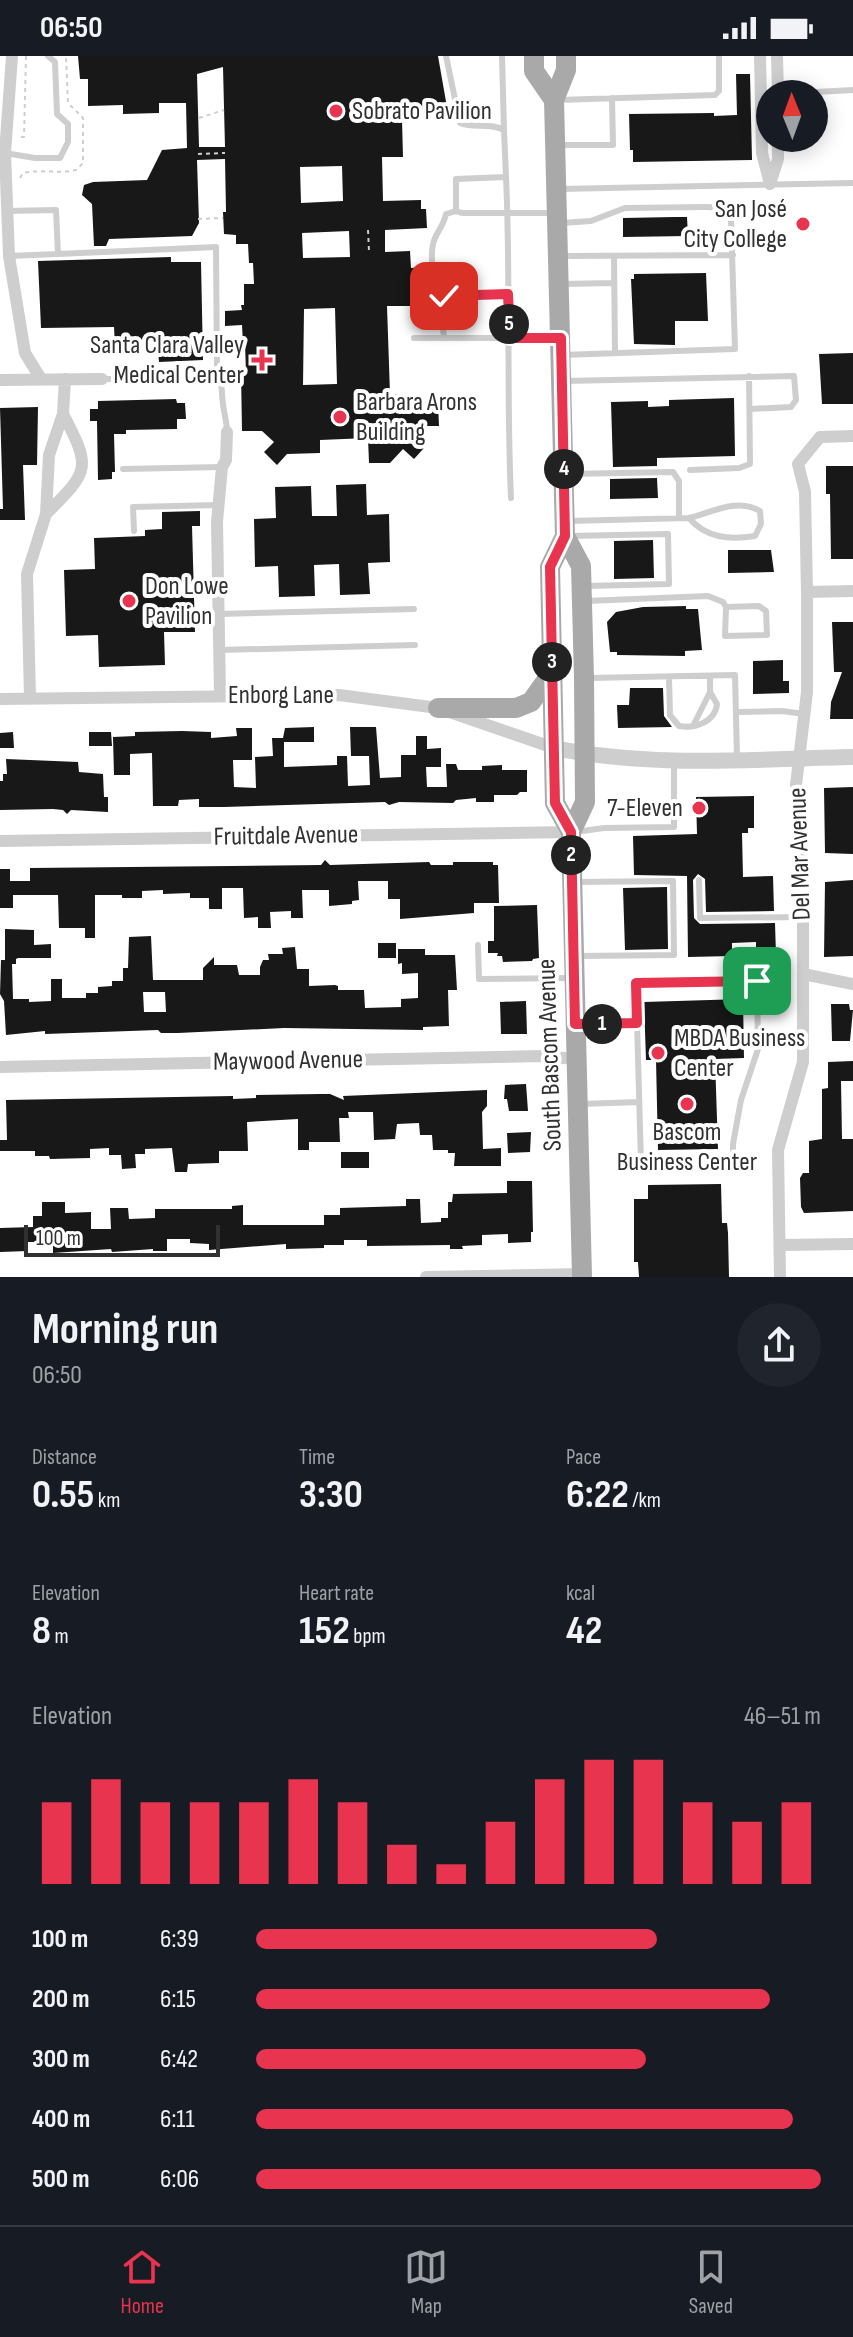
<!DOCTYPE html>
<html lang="en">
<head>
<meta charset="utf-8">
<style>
  body { margin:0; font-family:"Sofia Sans Condensed",sans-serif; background:#20242c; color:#f1f3f6; height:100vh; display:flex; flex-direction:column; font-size:30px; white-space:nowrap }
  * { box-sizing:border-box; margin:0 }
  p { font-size:26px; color:#9ea1a6 }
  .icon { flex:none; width:44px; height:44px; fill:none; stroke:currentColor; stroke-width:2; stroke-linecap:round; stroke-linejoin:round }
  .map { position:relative; height:1221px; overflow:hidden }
  .sheet { display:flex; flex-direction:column; background:#171b24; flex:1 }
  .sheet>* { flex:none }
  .needle { width:52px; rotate:359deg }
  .tools { position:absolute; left:756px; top:24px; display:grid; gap:16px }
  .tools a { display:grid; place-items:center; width:72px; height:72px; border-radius:50%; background:#171b24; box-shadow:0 4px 20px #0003; font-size:40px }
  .scale { position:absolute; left:24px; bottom:20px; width:196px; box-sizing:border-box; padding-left:8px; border:4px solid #313131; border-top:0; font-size:22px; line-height:28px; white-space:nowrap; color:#313131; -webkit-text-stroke:6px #fff; paint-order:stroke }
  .pin { position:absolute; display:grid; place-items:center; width:68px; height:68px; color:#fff; margin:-34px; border-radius:16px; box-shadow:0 4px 12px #0006 }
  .km { position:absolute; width:40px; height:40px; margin:-20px; border-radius:50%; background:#222; color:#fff; font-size:22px; line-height:40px; text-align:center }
  .round { display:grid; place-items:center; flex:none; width:84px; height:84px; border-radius:42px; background:#20242c }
  .headline { display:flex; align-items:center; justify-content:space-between; height:136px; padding:0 32px }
  h1 { font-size:44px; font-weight:700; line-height:60px }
  .metrics { display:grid; grid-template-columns:repeat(3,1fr); gap:12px; height:136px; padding:8px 32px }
  .metrics div { display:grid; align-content:center }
  .metrics b { font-size:40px; font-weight:700 }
  .metrics small { font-size:22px; font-weight:400 }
  .metrics p { font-size:22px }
  .chart { height:224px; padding:16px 32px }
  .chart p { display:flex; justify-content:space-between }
  .chart svg { width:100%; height:144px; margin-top:8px; stroke:#e8344e; stroke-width:6 }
  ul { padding:0 32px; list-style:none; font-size:26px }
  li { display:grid; grid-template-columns:128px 96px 1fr; align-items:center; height:60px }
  li i { height:20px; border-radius:10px; background:#e8344e }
  .status { display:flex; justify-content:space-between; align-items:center; height:56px; padding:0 40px; background:#171b24; direction:ltr }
  .status svg { height:22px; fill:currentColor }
  .menu { display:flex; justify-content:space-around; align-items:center; height:112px; border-top:2px solid #363941; background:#171b24; font-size:22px; color:#9ea1a6 }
  .menu a { display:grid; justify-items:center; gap:4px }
  .menu .selected { color:#e8344e }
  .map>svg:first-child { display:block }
</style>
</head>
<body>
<div class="status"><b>06:50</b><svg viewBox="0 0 49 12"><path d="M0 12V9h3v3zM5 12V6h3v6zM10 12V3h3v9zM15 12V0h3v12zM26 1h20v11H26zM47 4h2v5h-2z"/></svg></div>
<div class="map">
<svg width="853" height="1221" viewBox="0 0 853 1221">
  <rect width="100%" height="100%" fill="#fff"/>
  <path fill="#181818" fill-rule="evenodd" d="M 78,0 L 438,0 L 448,57 L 402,64 L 403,101 L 382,101 L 383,145 L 421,144 L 421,153 L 426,153 L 427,172 L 385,174 L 385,196 L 410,195 L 411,212 L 427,211 L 428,218 L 428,232 L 411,232 L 412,250 L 387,250 L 390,338 L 396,338 L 396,343 L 408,343 L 408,348 L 438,347 L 439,370 L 424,370 L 413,382 L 424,392 L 414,403 L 403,393 L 390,407 L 369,407 L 368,382 L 320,384 L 320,397 L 287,398 L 277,409 L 264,396 L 274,386 L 262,375 L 242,375 L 241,316 L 246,316 L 245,288 L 243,288 L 242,269 L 225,270 L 225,255 L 242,254 L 241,249 L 244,249 L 244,228 L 254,228 L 253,207 L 249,207 L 248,188 L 236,188 L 236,179 L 224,178 L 223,156 L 226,156 L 225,103 L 197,104 L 199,167 L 192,180 L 109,183 L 106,190 L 94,190 L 92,148 L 82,139 L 84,129 L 93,126 L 147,124 L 162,94 L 187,92 L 186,47 L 159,47 L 159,57 L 123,58 L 123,49 L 88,50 L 88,23 L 80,23 ZM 223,11 L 225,91 L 199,91 L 197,18 ZM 342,110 L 343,145 L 301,147 L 300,111 ZM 349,175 L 350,201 L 303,202 L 302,177 ZM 335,252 L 337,328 L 303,329 L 304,253 Z
    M 736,18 L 750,18 L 752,104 L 633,106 L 633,94 L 630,94 L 629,58 L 714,57 L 714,60 L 737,59 Z
    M 675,161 L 687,161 L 688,180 L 623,181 L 623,162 Z
    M 171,201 L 171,206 L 201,206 L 203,304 L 159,306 L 157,283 L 136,285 L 137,291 L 115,291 L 114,271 L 41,272 L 38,205 Z
    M 706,217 L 708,265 L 675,265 L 675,289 L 634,288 L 631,223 L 634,223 L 634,218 Z
    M 853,297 L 853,348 L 822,348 L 819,298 Z
    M 734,342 L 735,400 L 657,402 L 657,410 L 613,411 L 611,346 L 648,345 L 648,351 L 669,350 L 669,344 Z
    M 176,343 L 177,347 L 185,347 L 186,363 L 177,363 L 177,373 L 126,374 L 126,378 L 114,378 L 115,416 L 112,416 L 112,423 L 98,424 L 97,365 L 90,365 L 90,353 L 98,353 L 98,345 Z
    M 38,351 L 37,409 L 23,409 L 25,464 L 0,464 L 0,453 L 3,453 L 0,352 Z
    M 826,410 L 853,410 L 853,503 L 831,503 L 830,438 L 826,438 Z
    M 657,422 L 658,442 L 610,443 L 610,423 Z
    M 366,428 L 367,459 L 389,458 L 390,506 L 368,507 L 370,538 L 340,539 L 339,508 L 314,509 L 315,540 L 279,541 L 278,510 L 255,511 L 254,463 L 276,462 L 275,431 L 311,430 L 312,460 L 337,460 L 336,429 Z
    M 200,455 L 200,470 L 192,470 L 195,576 L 164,576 L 165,609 L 99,611 L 98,579 L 66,580 L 64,514 L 95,513 L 94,482 L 145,480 L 145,474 L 162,473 L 162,456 Z
    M 653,484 L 654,522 L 614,523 L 614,485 Z
    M 728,494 L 771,494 L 774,516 L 728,517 Z
    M 686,550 L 686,553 L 698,553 L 702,594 L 685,595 L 685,600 L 617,599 L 617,596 L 610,596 L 607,566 L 616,556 L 643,551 Z
    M 832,566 L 853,566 L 853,663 L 830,663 L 831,646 L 842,616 L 834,616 Z
    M 783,604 L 783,625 L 789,625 L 789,637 L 753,638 L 753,605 Z
    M 630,632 L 663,632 L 664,660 L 672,671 L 618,672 L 617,649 L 629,649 Z
    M 314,671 L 314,686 L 284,686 L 284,711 L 337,709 L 337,700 L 347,700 L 348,730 L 370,729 L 369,700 L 351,700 L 350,671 L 376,671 L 380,722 L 401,721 L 401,699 L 416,699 L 416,680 L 427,680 L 427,693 L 441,692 L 441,711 L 426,711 L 427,731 L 447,731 L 446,708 L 456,708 L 458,714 L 482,714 L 482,710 L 502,709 L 502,714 L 527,714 L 527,736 L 520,736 L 517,739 L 494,739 L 494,746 L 476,746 L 476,742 L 456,744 L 453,747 L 399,746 L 389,749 L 385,746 L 224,751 L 199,751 L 199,743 L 179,744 L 178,750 L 153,750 L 152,697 L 130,698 L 130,719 L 114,719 L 113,681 L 135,680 L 135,676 L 182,675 L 211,676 L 211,682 L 237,680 L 236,672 L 252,672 L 252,704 L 233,704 L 234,731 L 256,732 L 255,701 L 273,700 L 272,682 L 283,682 L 285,672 Z
    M 13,676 L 14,692 L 0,692 L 0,677 Z
    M 89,676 L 111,676 L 112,690 L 89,690 Z
    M 6,703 L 78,706 L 79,716 L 103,718 L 104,741 L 108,741 L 108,756 L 71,754 L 67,758 L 63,754 L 53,753 L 0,754 L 0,725 L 3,725 L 3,718 L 7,718 Z
    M 853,731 L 853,798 L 825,797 L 824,732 Z
    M 754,740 L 754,772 L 748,772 L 748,777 L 742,777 L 743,821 L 773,820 L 774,855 L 706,856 L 705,823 L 698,818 L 693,824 L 694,862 L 700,868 L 775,867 L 776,899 L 756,902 L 756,886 L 732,887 L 732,900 L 688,901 L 687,820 L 634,819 L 633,780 L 697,778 L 696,741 Z
    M 325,804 L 330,809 L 429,806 L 431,809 L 453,809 L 453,806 L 493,806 L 493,809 L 498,809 L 499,847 L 474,847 L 474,857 L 400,863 L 400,843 L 388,843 L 388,825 L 358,825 L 359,844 L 352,845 L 352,848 L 329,850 L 329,834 L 302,834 L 303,862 L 291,862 L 291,855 L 270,856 L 271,872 L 258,872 L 258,861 L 244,862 L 243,832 L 222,832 L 222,853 L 209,853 L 209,842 L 190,842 L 190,837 L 163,838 L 163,834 L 142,835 L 142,842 L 122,842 L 122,839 L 95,839 L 95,882 L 85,882 L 85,872 L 59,872 L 58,839 L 13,839 L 13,852 L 0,852 L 0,813 L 10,813 L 10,825 L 30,825 L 30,812 L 321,809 Z
    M 853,824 L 853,900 L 824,901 L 825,826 Z
    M 667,831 L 668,893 L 625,894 L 623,832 Z
    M 537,849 L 539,902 L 533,903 L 532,905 L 503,906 L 502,900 L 497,900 L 498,897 L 488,897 L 488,885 L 494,885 L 494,850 Z
    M 5,873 L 34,874 L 34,889 L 51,888 L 51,902 L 18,902 L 16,903 L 16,908 L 12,908 L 13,943 L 29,943 L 29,946 L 51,945 L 51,923 L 62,923 L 62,942 L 86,942 L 86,937 L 98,937 L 98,931 L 112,930 L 112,925 L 123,925 L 123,912 L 128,912 L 129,881 L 151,880 L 153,924 L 203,924 L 203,912 L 214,901 L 214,909 L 237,909 L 239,919 L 260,919 L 260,911 L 263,904 L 269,904 L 268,898 L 283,898 L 282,892 L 295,891 L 297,913 L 309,913 L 309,930 L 335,929 L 338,930 L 338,934 L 364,934 L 365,952 L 401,951 L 401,943 L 418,942 L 418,917 L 402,918 L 402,907 L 398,908 L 398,893 L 425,893 L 425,899 L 455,899 L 457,934 L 448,934 L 449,970 L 423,971 L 423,974 L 284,972 L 178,977 L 161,977 L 158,974 L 45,978 L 45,975 L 6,979 L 4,945 L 0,938 L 1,904 L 5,904 ZM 143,936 L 165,936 L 166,956 L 144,956 Z
    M 378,887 L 396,887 L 396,902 L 378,902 Z
    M 743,943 L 744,1002 L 715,1003 L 718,1093 L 658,1094 L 656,1004 L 646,1004 L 644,946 Z
    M 526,945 L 527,978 L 501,978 L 500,946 Z
    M 831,948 L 849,948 L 850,954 L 853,954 L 850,985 L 832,985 Z
    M 853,1005 L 853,1025 L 841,1025 L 842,1083 L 853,1083 L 853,1155 L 804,1157 L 801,1151 L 800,1122 L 803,1117 L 809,1117 L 809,1085 L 822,1083 L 822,1033 L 828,1032 L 828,1006 Z
    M 526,1028 L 528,1055 L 509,1055 L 507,1043 L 504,1043 L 505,1029 Z
    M 487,1034 L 487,1050 L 482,1056 L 483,1093 L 501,1092 L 501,1110 L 454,1110 L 455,1097 L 448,1097 L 448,1094 L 433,1094 L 432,1079 L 420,1079 L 419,1067 L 397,1068 L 395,1083 L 374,1084 L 373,1056 L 348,1056 L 349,1062 L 339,1062 L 340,1086 L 309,1086 L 309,1094 L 298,1094 L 298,1063 L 247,1066 L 248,1095 L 219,1095 L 219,1107 L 188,1108 L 187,1116 L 175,1116 L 172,1092 L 145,1093 L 145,1098 L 135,1098 L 136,1112 L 122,1113 L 121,1099 L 109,1099 L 109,1092 L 90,1093 L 90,1102 L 50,1103 L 49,1100 L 35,1100 L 35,1095 L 0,1095 L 0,1084 L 7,1084 L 6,1044 L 233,1040 L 233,1043 L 256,1042 L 256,1039 L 320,1038 L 330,1038 L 344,1044 L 343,1040 Z
    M 531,1076 L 530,1096 L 508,1097 L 507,1077 Z
    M 341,1096 L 369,1096 L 369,1112 L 341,1112 Z
    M 507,1125 L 532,1125 L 533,1176 L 531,1176 L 531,1186 L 508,1187 L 508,1178 L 482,1179 L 482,1189 L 462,1190 L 463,1193 L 450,1193 L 450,1189 L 367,1190 L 367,1184 L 344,1184 L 344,1189 L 324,1189 L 324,1192 L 286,1193 L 286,1188 L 209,1194 L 209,1188 L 190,1187 L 190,1183 L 167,1183 L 167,1195 L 153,1195 L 153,1193 L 112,1196 L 111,1193 L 53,1197 L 53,1186 L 28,1186 L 28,1195 L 0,1196 L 0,1172 L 33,1171 L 33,1160 L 42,1160 L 42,1146 L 65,1146 L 65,1157 L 91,1156 L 91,1173 L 111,1173 L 110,1152 L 128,1152 L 129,1163 L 155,1162 L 155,1153 L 232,1153 L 232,1150 L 243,1149 L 243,1169 L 324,1169 L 324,1159 L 340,1159 L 340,1152 L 406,1150 L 406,1143 L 420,1143 L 421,1167 L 441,1166 L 441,1162 L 448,1162 L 448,1146 L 452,1146 L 453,1138 L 507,1137 Z
    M 721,1128 L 722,1167 L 727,1167 L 728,1177 L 729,1221 L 639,1221 L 638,1206 L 634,1206 L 634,1143 L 648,1143 L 648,1129 Z"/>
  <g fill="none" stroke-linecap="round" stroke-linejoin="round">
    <path stroke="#cecece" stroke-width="2" stroke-dasharray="4 4" stroke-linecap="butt" d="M 199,62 L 224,54
      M 21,81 L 24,81 L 26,0
      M 198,98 L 225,97
      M 20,122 L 23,117 C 41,113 58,118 76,114 L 83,107 L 83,62 L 68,47 L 66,0
      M 198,163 L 223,162
      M 368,174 L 369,195"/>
    <path stroke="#cecece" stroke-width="6" d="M 446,0 L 460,67 C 474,73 489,66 504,74 L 506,121
      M 502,0 L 504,74
      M 778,38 L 853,34
      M 558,44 L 715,39 L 719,35 L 719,0
      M 559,89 L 613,89 L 612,42
      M 5,97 L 35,102 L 60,102 L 68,86 L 68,68 L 57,58 L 55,6 L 48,0
      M 560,133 L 853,127
      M 7,155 L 56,154 L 58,198 L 9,200
      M 456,155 L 446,158 C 444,168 439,173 435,182 C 429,196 432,230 444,240 L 508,238
      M 561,167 L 591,165 L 625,152 L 706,151 C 719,151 725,153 731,164 L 735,293 L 562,299
      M 58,198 L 216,191 L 217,313 C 223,325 221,335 223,348 C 224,358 227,366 227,376
      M 562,200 L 733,199
      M 614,200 L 615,297
      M 562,228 L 614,227
      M 440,237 L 444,282
      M 414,282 L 557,282
      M 102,323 L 222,323
      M 564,325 L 794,320 L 796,344 L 791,351 L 750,353
      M 123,413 L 222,411
      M 690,414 L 739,412 L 750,408 L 749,320
      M 568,418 L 673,416 L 679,425 L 679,462
      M 511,442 C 506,335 511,228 506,121 L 456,123 L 456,155 L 462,157 L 552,157
      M 568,465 L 689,462 C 711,457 737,441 760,455 L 761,468 L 755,480 C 729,484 706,482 689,462
      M 134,475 L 133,451 L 219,449
      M 568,480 L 668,478 L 669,528 L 586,530
      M 586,545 L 708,540 L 723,546 L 726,551 L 759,550 L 766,555 L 767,579 L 725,580 L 726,551
      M 220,558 L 414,553
      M 220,594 L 415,589
      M 669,621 L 670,659 L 679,670 C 695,673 715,666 717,648 L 710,636
      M 589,622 L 735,619 L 737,701
      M 736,656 L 782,655 L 804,658
      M 693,670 L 710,636 L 710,620
      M 575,776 L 604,772 L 674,771 L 674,706
      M 699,824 L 700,862 L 802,861
      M 575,826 L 673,825 L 674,899 L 576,900
      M 478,889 L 479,923 L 571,922
      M 579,968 L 637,967 L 636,927 L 757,925 L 758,993 L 741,1044 L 733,1088 L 733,1104 L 641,1107 L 637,967
      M 581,1048 L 639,1046"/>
    <path stroke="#cecece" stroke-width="12" d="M 12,0 L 5,97 L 9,200 L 25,297 L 41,323
      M 760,0 L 762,97 L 770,128
      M 777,0 L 778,38
      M 770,128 L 778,103 L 778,82
      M 0,324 L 102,323
      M 46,458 C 89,415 92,413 63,358
      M 807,536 L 853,535
      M 220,639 L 217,466 L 222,411 L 226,404 L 227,376
      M 30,642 L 27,518 L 46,458 L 49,399 L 63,358 L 65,323
      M 0,643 L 339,639 L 438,652 L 554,692
      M 0,785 L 571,776
      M 803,918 L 853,928
      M 0,1011 L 541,1000 L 576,1003
      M 780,1189 L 853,1188
      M 426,1221 L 582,1218
      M 780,1221 L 778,1094 L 803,1006 L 803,861 L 796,729 L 807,636 L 807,536 L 805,436 L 798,408 L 820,381 L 853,380"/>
    <path stroke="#cecece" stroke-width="16" d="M 554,692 C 653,712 753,703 853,701"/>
    <path stroke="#a9a9a9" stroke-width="20" d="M 534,0 L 534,15 L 554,44
      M 566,0 L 566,14 L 554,44 L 565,480 L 550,511 L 555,747 L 571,776
      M 565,480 L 581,510 L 584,622 L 585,746 L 571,776 L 582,1221
      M 438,652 L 516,652 L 531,646 L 553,615"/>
  </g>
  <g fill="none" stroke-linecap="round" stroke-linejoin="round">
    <defs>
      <path id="route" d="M 444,240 L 508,238 L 510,282 L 561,282 L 565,480 L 550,511 L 555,747 L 571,776 L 575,968 L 637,967 L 636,927 L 757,925"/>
    </defs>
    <use href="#route" stroke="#fff" stroke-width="16"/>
    <use href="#route" stroke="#e8344e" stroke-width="10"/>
  </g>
  <g fill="#e8344e" stroke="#fff" stroke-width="3">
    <circle cx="336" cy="55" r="8"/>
    <circle cx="803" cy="168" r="8"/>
    <path d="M258 292h8v8h8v8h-8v8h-8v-8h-8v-8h8z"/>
    <circle cx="340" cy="361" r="8"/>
    <circle cx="129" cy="545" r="8"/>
    <circle cx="699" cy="752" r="8"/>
    <circle cx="658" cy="997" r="8"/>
    <circle cx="687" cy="1048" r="8"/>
  </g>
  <g text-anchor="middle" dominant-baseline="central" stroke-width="8" stroke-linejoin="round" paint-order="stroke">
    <g font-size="26" fill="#313131" stroke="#fff" text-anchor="start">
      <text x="352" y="55">Sobrato Pavilion</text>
      <text x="787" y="153" text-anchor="end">San José<tspan x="787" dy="30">City College</tspan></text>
      <text x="244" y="289" text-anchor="end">Santa Clara Valley<tspan x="244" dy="30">Medical Center</tspan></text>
      <text x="356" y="346">Barbara Arons<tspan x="356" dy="30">Building</tspan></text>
      <text x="145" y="530">Don Lowe<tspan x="145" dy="30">Pavilion</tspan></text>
      <text x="683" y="752" text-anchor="end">7-Eleven</text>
      <text x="674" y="982">MBDA Business<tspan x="674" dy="30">Center</tspan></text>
      <text x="687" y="1076" text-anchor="middle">Bascom<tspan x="687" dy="30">Business Center</tspan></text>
    </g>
    <g font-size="26" fill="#313131" stroke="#fff">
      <text x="281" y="639">Enborg Lane</text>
      <text transform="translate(286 780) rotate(-1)">Fruitdale Avenue</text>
      <text transform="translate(800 798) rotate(-92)">Del Mar Avenue</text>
      <text transform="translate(550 999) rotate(-92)">South Bascom Avenue</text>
      <text transform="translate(288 1005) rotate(-1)">Maywood Avenue</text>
    </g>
  </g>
</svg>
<div class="tools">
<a><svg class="needle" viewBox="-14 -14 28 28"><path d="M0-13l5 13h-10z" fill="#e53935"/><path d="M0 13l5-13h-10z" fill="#9ea1a6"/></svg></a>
</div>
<div class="scale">100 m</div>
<div class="pin" style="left:757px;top:925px;background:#1e9e55"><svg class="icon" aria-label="arrive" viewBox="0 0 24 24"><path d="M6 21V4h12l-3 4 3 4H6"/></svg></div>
<div class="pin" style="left:444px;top:240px;background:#d93025"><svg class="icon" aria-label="check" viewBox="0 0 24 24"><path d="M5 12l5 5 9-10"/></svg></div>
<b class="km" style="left:602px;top:968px">1</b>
<b class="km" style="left:571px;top:799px">2</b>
<b class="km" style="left:552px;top:606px">3</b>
<b class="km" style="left:564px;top:413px">4</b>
<b class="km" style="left:509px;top:268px">5</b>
</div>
<section class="sheet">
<div class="headline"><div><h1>Morning run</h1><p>06:50</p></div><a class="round"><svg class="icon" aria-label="share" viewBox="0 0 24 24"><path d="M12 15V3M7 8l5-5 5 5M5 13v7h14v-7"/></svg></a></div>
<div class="metrics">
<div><p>Distance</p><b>0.55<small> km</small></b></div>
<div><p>Time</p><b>3:30</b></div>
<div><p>Pace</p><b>6:22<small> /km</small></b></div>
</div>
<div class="metrics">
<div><p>Elevation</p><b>8<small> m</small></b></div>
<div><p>Heart rate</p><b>152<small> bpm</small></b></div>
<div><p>kcal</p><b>42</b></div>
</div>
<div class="chart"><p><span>Elevation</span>46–51 m</p>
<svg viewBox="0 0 160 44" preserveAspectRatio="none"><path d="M5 44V19M15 44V12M25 44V19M35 44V19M45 44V19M55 44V12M65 44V19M75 44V32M85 44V38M95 44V25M105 44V12M115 44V6M125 44V6M135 44V19M145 44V25M155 44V19"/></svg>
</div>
<ul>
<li><b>100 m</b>6:39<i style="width:71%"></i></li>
<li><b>200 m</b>6:15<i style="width:91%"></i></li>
<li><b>300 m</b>6:42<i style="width:69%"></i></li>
<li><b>400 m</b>6:11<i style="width:95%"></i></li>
<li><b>500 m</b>6:06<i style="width:100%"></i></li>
</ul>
</section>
<nav class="menu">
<a class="selected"><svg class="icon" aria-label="home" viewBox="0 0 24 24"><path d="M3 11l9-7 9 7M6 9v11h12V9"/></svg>Home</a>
<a><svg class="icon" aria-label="map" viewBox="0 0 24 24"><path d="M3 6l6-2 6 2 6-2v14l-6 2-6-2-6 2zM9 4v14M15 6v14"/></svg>Map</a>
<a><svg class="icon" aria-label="saved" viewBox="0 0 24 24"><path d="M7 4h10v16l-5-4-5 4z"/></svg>Saved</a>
</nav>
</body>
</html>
